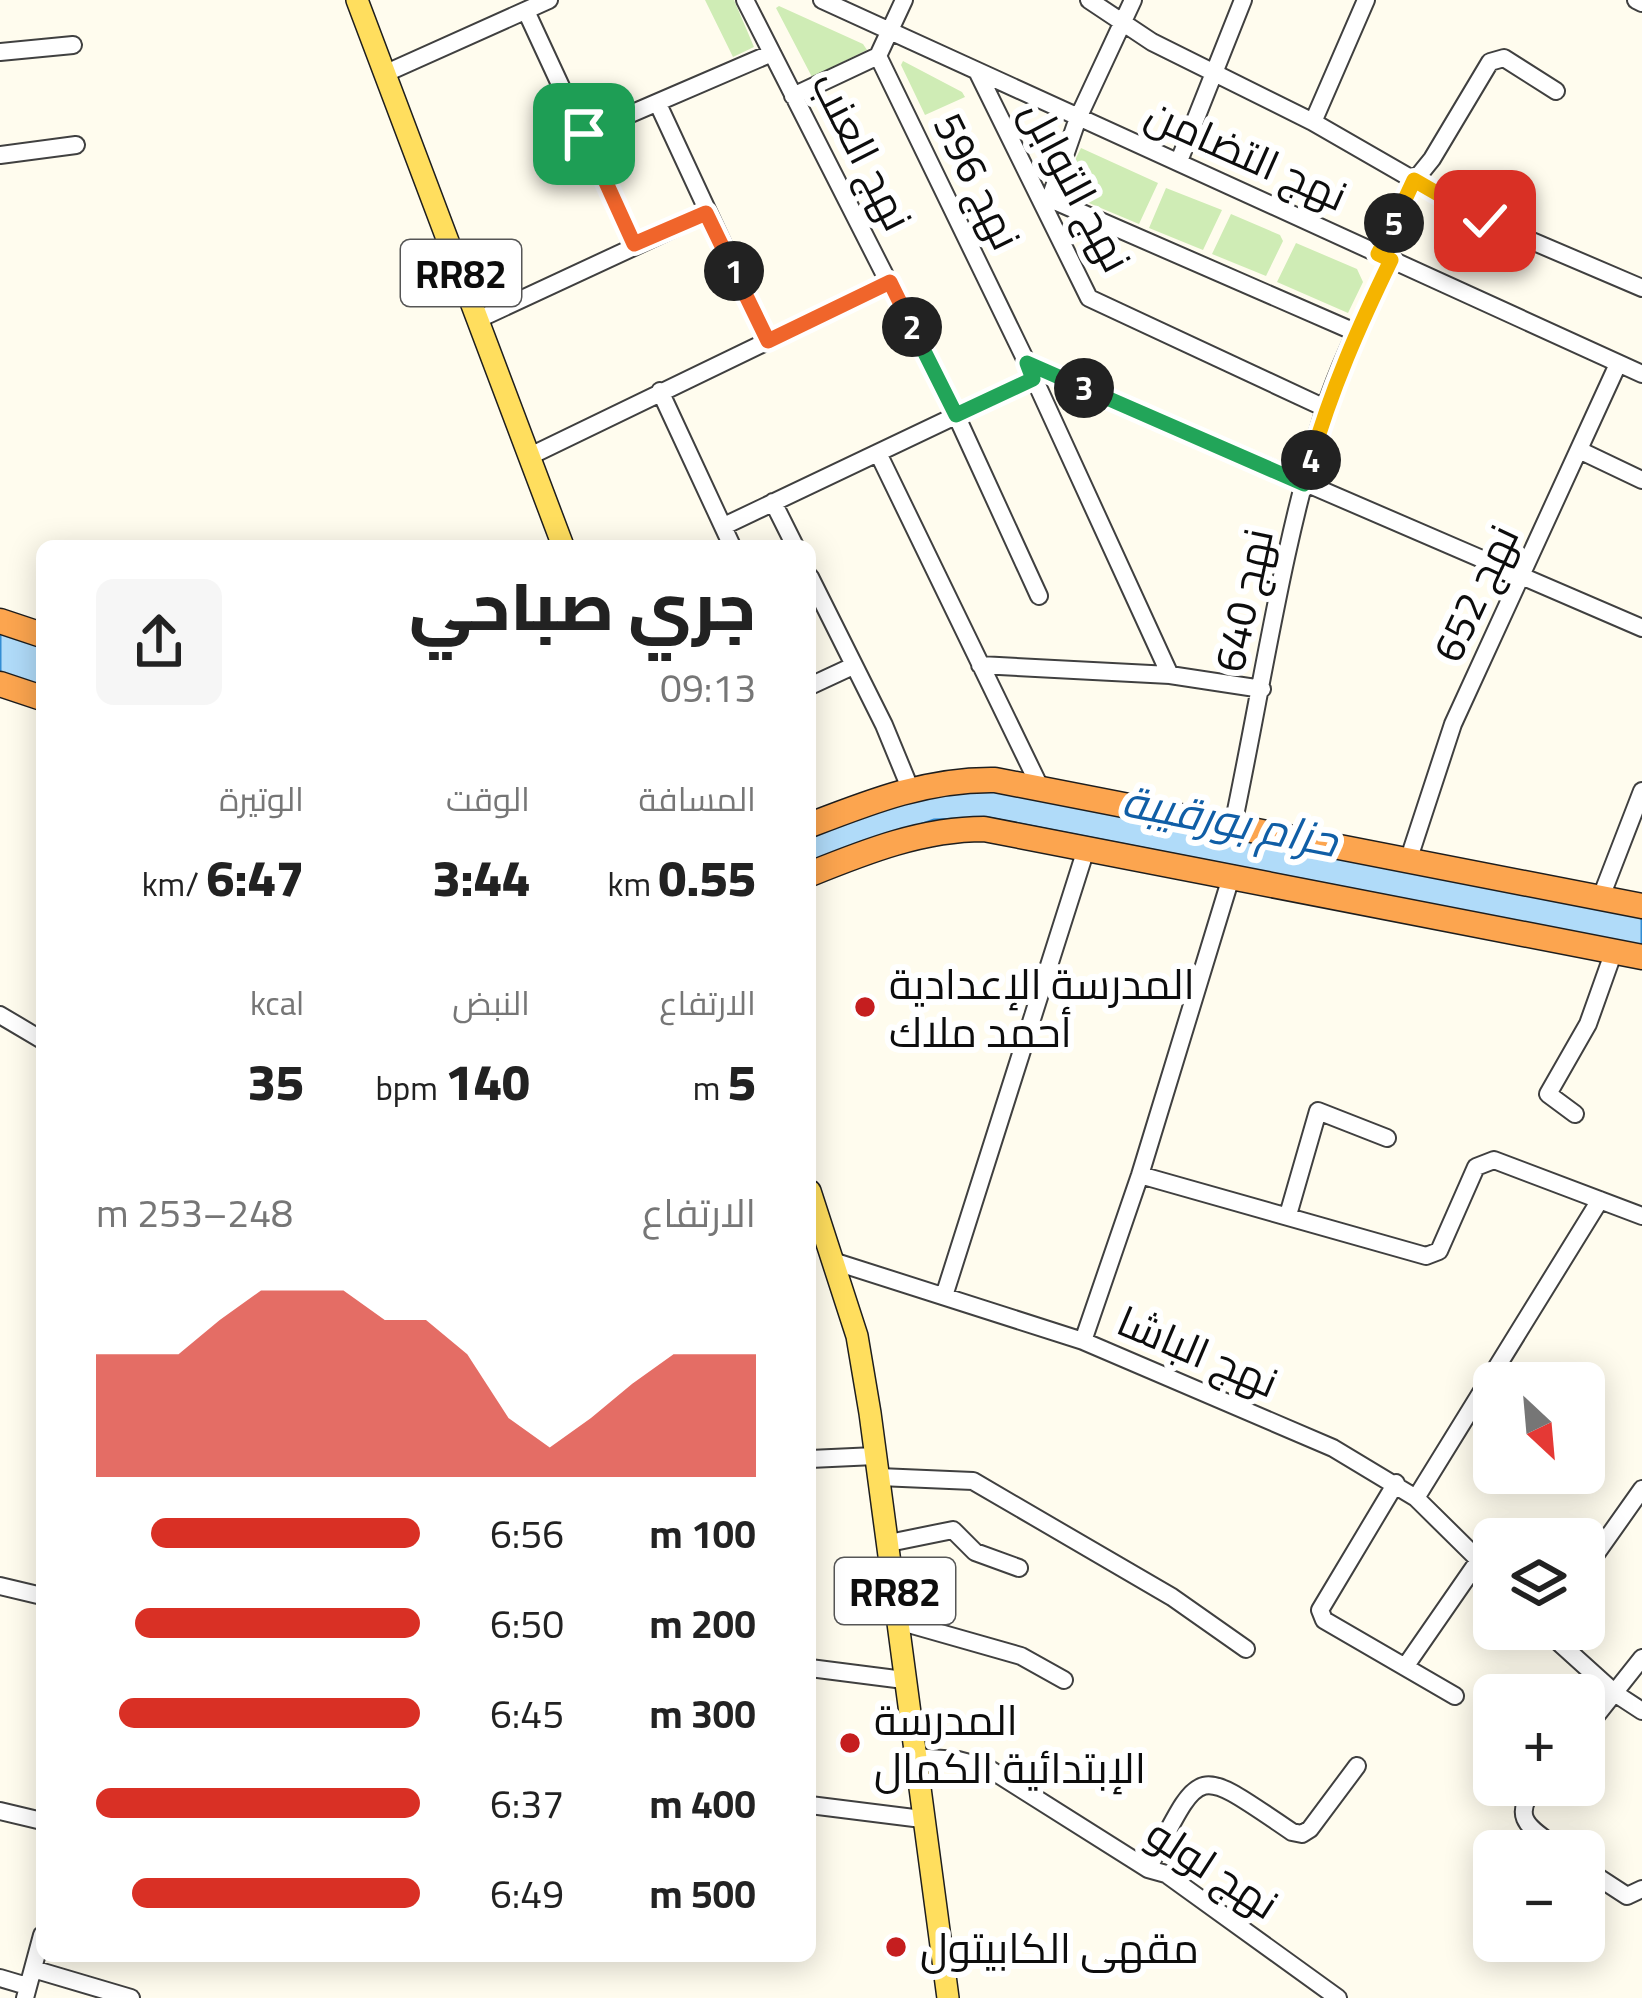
<!DOCTYPE html>
<html lang="ar">
<head>
<meta charset="utf-8">
<style>
  body { margin:0; font-family:Georgia,Cairo,serif; background:#f6f6f6; color:#222; direction:rtl; height:100vh; display:flex; flex-direction:column; font-size:45px; white-space:nowrap }
  * { box-sizing:border-box; margin:0 }
  p { font-size:39px; color:#767676 }
  .icon { flex:none; width:66px; height:66px; fill:none; stroke:currentColor; stroke-width:2; stroke-linecap:round; stroke-linejoin:round }
  .map { position:relative; flex:1; overflow:hidden; direction:ltr }
  .panel { position:absolute; left:36px; top:540px; width:780px; height:1422px; display:flex; flex-direction:column; background:#fff; border-radius:18px; box-shadow:0 6px 30px #0003; direction:rtl }
  .panel>* { flex:none }
  .needle { width:78px; rotate:154deg }
  .fabs { position:absolute; left:1473px; top:1362px; display:grid; gap:24px }
  .fabs a { display:grid; place-items:center; width:132px; height:132px; border-radius:18px; background:#fff; box-shadow:0 6px 30px #0003; font-size:60px }
  .pin { position:absolute; display:grid; place-items:center; width:102px; height:102px; color:#fff; margin:-51px; border-radius:24px; box-shadow:0 6px 18px #0006 }
  .km { position:absolute; width:60px; height:60px; margin:-30px; border-radius:50%; background:#222; color:#fff; font-size:33px; line-height:60px; text-align:center }
  .round { display:grid; place-items:center; flex:none; width:126px; height:126px; border-radius:18px; background:#f6f6f6 }
  .summary { display:flex; align-items:center; justify-content:space-between; height:204px; padding:0 60px }
  h1 { font-size:66px; font-weight:800; line-height:90px }
  .stats { display:grid; grid-template-columns:repeat(3,1fr); gap:18px; height:204px; padding:12px 60px }
  .stats div { display:grid; align-content:center }
  .stats b { font-size:51px; font-weight:800 }
  .stats small { font-size:33px; font-weight:400 }
  .stats p { font-size:33px }
  .chart { height:336px; padding:24px 60px }
  .chart p { display:flex; justify-content:space-between }
  .chart svg { width:100%; height:216px; margin-top:12px; fill:#d93025; opacity:.7 }
  ul { padding:0 60px; list-style:none; font-size:39px }
  li { display:grid; grid-template-columns:192px 144px 1fr; align-items:center; height:90px }
  li i { height:30px; border-radius:15px; background:#d93025 }
  .map>svg:first-child { display:block }
</style>
</head>
<body>
<div class="map">
<svg width="1642" height="1998" viewBox="0 0 1642 1998">
  <rect width="100%" height="100%" fill="#fffcee"/>
  <path fill="#cfecb5" d="M 705,0 L 734,0 L 754,47 L 733,57 Z
    M 779,6 L 863,44 L 867,50 L 812,77 L 776,8 Z
    M 903,61 L 962,92 L 965,97 L 925,115 L 901,65 Z
    M 1081,148 L 1158,183 L 1139,224 L 1077,198 L 1067,176 Z
    M 1166,188 L 1222,210 L 1203,250 L 1149,228 Z
    M 1231,214 L 1280,235 L 1283,241 L 1266,276 L 1212,254 Z
    M 1296,243 L 1357,269 L 1363,282 L 1348,313 L 1277,282 Z"/>
  <path fill="#b0dbf9" stroke="#338dd4" stroke-width="3" d="M 0,631 L 42,645 L 42,686 L 0,673 Z
    M 992,788 L 1642,917 L 1642,946 L 989,818 L 934,820 L 810,863 L 810,834 L 919,794 Z"/>
  <g fill="none" stroke-linecap="round" stroke-linejoin="round">
    <defs>
      <path id="minor" d="M 745,0 L 956,415 L 1039,596
        M 822,0 L 1642,374
        M 904,0 L 878,56 L 1027,363 L 1170,675 L 980,665
        M 1089,0 L 1152,42 L 1313,122 L 1485,221 L 1642,288
        M 1636,0 L 1642,3
        M 526,11 L 634,244
        M 0,52 L 73,45
        M 977,71 L 1089,298 L 1325,408
        M 384,74 L 549,0
        M 793,96 L 878,56
        M 658,104 L 768,341
        M 1313,122 L 1366,0
        M 584,134 L 772,53
        M 0,155 L 76,145
        M 1179,161 L 1243,0
        M 1050,199 L 1355,332
        M 1047,207 L 1078,118 L 1133,0
        M 1378,254 L 1415,180 L 1432,159 L 1490,62 L 1504,58 L 1556,91
        M 479,319 L 707,213
        M 1027,363 L 1642,628
        M 660,391 L 732,546
        M 1579,450 L 1642,480
        M 878,453 L 1040,787
        M 528,457 L 890,282
        M 773,502 L 795,546
        M 724,526 L 1033,379
        M 810,577 L 884,725 L 910,788
        M 1170,675 L 1262,689
        M 810,686 L 853,666
        M 1233,825 C 1262,688 1282,545 1324,412 C 1341,359 1367,310 1391,260
        M 1409,858 L 1453,724 L 1618,364
        M 1601,897 L 1642,791
        M 0,1015 L 42,1040
        M 1575,1114 L 1548,1094 L 1588,1024 L 1614,951
        M 1140,1175 L 1426,1256 L 1439,1251 L 1476,1167 L 1494,1160 L 1642,1216
        M 1288,1215 L 1318,1111 L 1387,1138
        M 836,1262 L 1083,1341 L 1333,1448 L 1416,1498 L 1494,1575
        M 944,1296 L 1087,846
        M 1083,1341 L 1140,1175 L 1232,874
        M 810,1459 L 875,1456
        M 879,1477 L 973,1481 L 1172,1597 L 1246,1649
        M 1396,1483 L 1320,1610 L 1324,1620 L 1455,1696
        M 1416,1498 L 1600,1200
        M 889,1543 L 953,1530 L 975,1552 L 1019,1568
        M 1584,1571 L 1642,1489
        M 0,1586 L 42,1596
        M 898,1621 L 1021,1656 L 1064,1680
        M 1544,1629 L 1616,1694 L 1642,1711
        M 1407,1664 L 1479,1560
        M 810,1668 L 904,1680
        M 1584,1731 L 1642,1658
        M 914,1757 L 958,1760 L 988,1768 L 1148,1869 L 1166,1874 L 1338,1998
        M 1537,1785 C 1507,1820 1533,1829 1562,1851
        M 810,1805 L 922,1819
        M 0,1811 L 42,1821
        M 1584,1868 L 1627,1896 L 1642,1889
        M 1148,1869 C 1203,1764 1193,1765 1292,1832 L 1302,1834 L 1310,1829 L 1357,1766
        M 33,1969 L 131,1998
        M 0,1978 L 27,1986
        M 25,1998 L 42,1935"/>
      <path id="major" d="M 357,0 L 563,546
        M 810,1191 L 857,1336 L 870,1413 L 948,1998"/>
      <path id="highway" d="M 0,621 L 42,635
        M 0,684 L 42,698
        M 810,825 C 872,801 928,779 995,780 L 1642,906
        M 810,874 C 867,851 923,829 984,829 L 1642,957"/>
    </defs>
    <use href="#minor" stroke="#404040" stroke-width="20"/>
    <use href="#major" stroke="#1e1e1e" stroke-width="24"/>
    <use href="#highway" stroke="#1e1e1e" stroke-width="27"/>
    <use href="#minor" stroke="#fff" stroke-width="16"/>
    <use href="#major" stroke="#ffde5e" stroke-width="21"/>
    <use href="#highway" stroke="#fca54f" stroke-width="24"/>
  </g>
  <g fill="none" stroke-linecap="round" stroke-linejoin="round">
    <defs>
      <path id="split-1" d="M 584,134 L 634,244 L 706,213 L 734,271"/>
      <path id="split-2" d="M 734,271 L 768,341 L 890,282 L 912,327"/>
      <path id="split-3" d="M 912,327 L 956,415 L 1033,379 L 1027,363 L 1084,388"/>
      <path id="split-4" d="M 1084,388 L 1304,484 L 1311,460"/>
      <path id="split-5" d="M 1311,460 C 1331,390 1359,326 1391,260 L 1378,254 L 1394,223"/>
      <path id="split-6" d="M 1394,223 L 1414,180 L 1485,221"/>
    </defs>
    <use href="#split-1" stroke="#fff" stroke-width="24"/>
    <use href="#split-2" stroke="#fff" stroke-width="24"/>
    <use href="#split-3" stroke="#fff" stroke-width="24"/>
    <use href="#split-4" stroke="#fff" stroke-width="24"/>
    <use href="#split-5" stroke="#fff" stroke-width="24"/>
    <use href="#split-6" stroke="#fff" stroke-width="24"/>
    <use href="#split-1" stroke="#f0652b" stroke-width="15"/>
    <use href="#split-2" stroke="#f0652b" stroke-width="15"/>
    <use href="#split-3" stroke="#22a559" stroke-width="15"/>
    <use href="#split-4" stroke="#22a559" stroke-width="15"/>
    <use href="#split-5" stroke="#f5b400" stroke-width="15"/>
    <use href="#split-6" stroke="#f5b400" stroke-width="15"/>
  </g>
  <g fill="#c51e1f" stroke="#fff" stroke-width="4.5">
    <circle cx="865" cy="1007" r="12"/>
    <circle cx="850" cy="1743" r="12"/>
    <circle cx="896" cy="1947" r="12"/>
  </g>
  <g text-anchor="middle" dominant-baseline="central" stroke-width="12" stroke-linejoin="round" paint-order="stroke">
    <g fill="#fff" stroke="#565656" stroke-width="3">
      <rect x="401" y="240" width="120" height="66" rx="9"/>
      <rect x="835" y="1558" width="120" height="66" rx="9"/>
    </g>
    <g font-size="39" font-weight="bold" fill="#0d0d0d">
      <text x="461" y="273">RR82</text>
      <text x="895" y="1591">RR82</text>
    </g>
    <g font-size="42" fill="#0d0d0d" stroke="#fff">
      <text transform="translate(863 151) rotate(63)">نهج العنب</text>
      <text transform="translate(1247 154) rotate(24)">نهج التضامن</text>
      <text transform="translate(978 181) rotate(64)">نهج 596</text>
      <text transform="translate(1077 186) rotate(62)">نهج التوابل</text>
      <text transform="translate(1475 593) rotate(-65)">نهج 652</text>
      <text transform="translate(1243 600) rotate(-78)">نهج 640</text>
      <text transform="translate(1198 1351) rotate(23)">نهج الباشا</text>
      <text transform="translate(1213 1868) rotate(33)">نهج لولو</text>
    </g>
    <g font-size="42" fill="#0d0d0d" stroke="#fff" text-anchor="start">
      <text x="889" y="983">المدرسة الإعدادية<tspan x="889" dy="48">أحمد ملاك</tspan></text>
      <text x="874" y="1719">المدرسة<tspan x="874" dy="48">الإبتدائية الكمال</tspan></text>
      <text x="920" y="1947">مقهى الكابيتول</text>
    </g>
    <g font-size="45" font-style="italic" fill="#105ea6" stroke="#fff">
      <text transform="translate(1230 820) rotate(11)">حزام بورقيبة</text>
    </g>
  </g>
</svg>
<div class="fabs">
<a><svg class="needle" viewBox="-14 -14 28 28"><path d="M0-13l5 13h-10z" fill="#e53935"/><path d="M0 13l5-13h-10z" fill="#767676"/></svg></a>
<a><svg class="icon" aria-label="layers" viewBox="0 0 24 24"><path d="M12 4l9 5-9 5-9-5zM3 14l9 5 9-5"/></svg></a>
<a>+</a>
<a>−</a>
</div>
<div class="pin" style="left:584px;top:134px;background:#1e9e55"><svg class="icon" aria-label="arrive" viewBox="0 0 24 24"><path d="M6 21V4h12l-3 4 3 4H6"/></svg></div>
<div class="pin" style="left:1485px;top:221px;background:#d93025"><svg class="icon" aria-label="check" viewBox="0 0 24 24"><path d="M5 12l5 5 9-10"/></svg></div>
<b class="km" style="left:734px;top:271px">1</b>
<b class="km" style="left:912px;top:327px">2</b>
<b class="km" style="left:1084px;top:388px">3</b>
<b class="km" style="left:1311px;top:460px">4</b>
<b class="km" style="left:1394px;top:223px">5</b>
<section class="panel">
<div class="summary"><div><h1>جري صباحي</h1><p>09:13</p></div><a class="round"><svg class="icon" aria-label="share" viewBox="0 0 24 24"><path d="M12 15V3M7 8l5-5 5 5M5 13v7h14v-7"/></svg></a></div>
<div class="stats">
<div><p>المسافة</p><b>0.55<small> km</small></b></div>
<div><p>الوقت</p><b>3:44</b></div>
<div><p>الوتيرة</p><b>6:47<small> /km</small></b></div>
</div>
<div class="stats">
<div><p>الارتفاع</p><b>5<small> m</small></b></div>
<div><p>النبض</p><b>140<small> bpm</small></b></div>
<div><p>kcal</p><b>35</b></div>
</div>
<div class="chart"><p><span>الارتفاع</span>248–253 m</p>
<svg viewBox="0 0 160 44" preserveAspectRatio="none"><path d="M0 44V19L10 19L20 19L30 12L40 6L50 6L60 6L70 12L80 12L90 19L100 32L110 38L120 32L130 25L140 19L150 19L160 19V44z"/></svg>
</div>
<ul>
<li><b>100 m</b>6:56<i style="width:83%"></i></li>
<li><b>200 m</b>6:50<i style="width:88%"></i></li>
<li><b>300 m</b>6:45<i style="width:93%"></i></li>
<li><b>400 m</b>6:37<i style="width:100%"></i></li>
<li><b>500 m</b>6:49<i style="width:89%"></i></li>
</ul>
</section>
</div>
</body>
</html>
